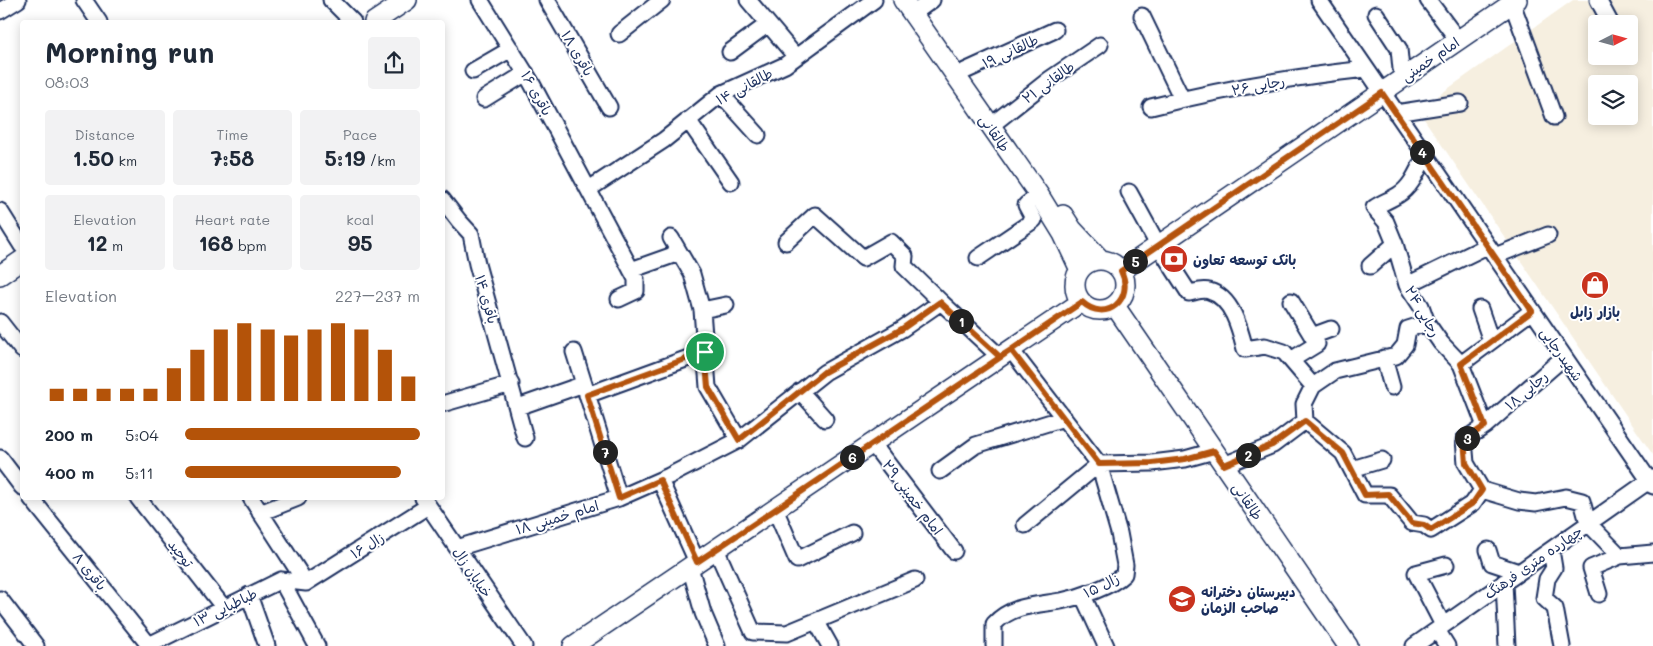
<!DOCTYPE html>
<html lang="en">
<head>
<meta charset="utf-8">
<style>
  body { margin:0; font-family:Mali,"Playpen Sans Arabic",sans-serif; background:#f2f2f3; color:#1f2937; height:100vh; display:flex; flex-direction:column; font-size:19px; white-space:nowrap }
  * { box-sizing:border-box; margin:0 }
  p { font-size:16px; color:#747a83 }
  .icon { flex:none; width:28px; height:28px; fill:none; stroke:currentColor; stroke-width:2; stroke-linecap:round; stroke-linejoin:round }
  .map { position:relative; flex:1; overflow:hidden }
  .panel { position:absolute; left:20px; top:20px; width:425px; height:480px; display:flex; flex-direction:column; background:#fff; border-radius:5px; box-shadow:0 2px 12px #0003 }
  .panel>* { flex:none }
  .needle { width:32px; rotate:84deg }
  .controls { position:absolute; left:1588px; top:15px; display:grid; gap:10px }
  .controls a { display:grid; place-items:center; width:50px; height:50px; border-radius:5px; background:#fff; box-shadow:0 2px 12px #0003; font-size:25px }
  .pin { position:absolute; display:grid; place-items:center; width:42px; height:42px; color:#fff; margin:-21px; border:2px solid #fff; border-radius:50%; box-shadow:0 1px 5px #0007 }
  .km { position:absolute; width:25px; height:25px; margin:-12px; border-radius:50%; background:#222; color:#fff; font-size:14px; line-height:25px; text-align:center }
  .round { display:grid; place-items:center; flex:none; width:52px; height:52px; border-radius:5px; background:#f2f2f3 }
  .head { display:flex; align-items:center; justify-content:space-between; height:85px; padding:0 25px }
  h1 { font-size:28px; font-weight:700; line-height:38px }
  .figures { display:grid; grid-template-columns:repeat(3,1fr); gap:8px; height:85px; padding:5px 25px }
  .figures div { display:grid; align-content:center; border-radius:5px; background:#f2f2f3; text-align:center }
  .figures b { font-size:21px; font-weight:700 }
  .figures small { font-size:14px; font-weight:400 }
  .figures p { font-size:14px }
  .chart { height:140px; padding:10px 25px }
  .chart p { display:flex; justify-content:space-between }
  .chart svg { width:100%; height:90px; margin-top:5px; stroke:#b45309; stroke-width:6 }
  ul { padding:0 25px; list-style:none; font-size:16px }
  li { display:grid; grid-template-columns:80px 60px 1fr; align-items:center; height:38px }
  li i { height:12px; border-radius:6px; background:#b45309 }
  .map>svg:first-child { display:block }
</style>
</head>
<body>
<div class="map">
<svg width="1653" height="646" viewBox="0 0 1653 646">
  <rect width="100%" height="100%" fill="#fff"/>
  <filter id="ink" filterUnits="userSpaceOnUse"><feTurbulence type="fractalNoise" baseFrequency=".02" numOctaves="2"/><feDisplacementMap in="SourceGraphic" scale="10" xChannelSelector="R" yChannelSelector="G"/><feConvolveMatrix kernelMatrix="1 2 1 2 8 2 1 2 1" color-interpolation-filters="sRGB"/></filter>
  <g filter="url(#ink)">
    <path fill="#f6efe0" fill-rule="evenodd" d="M 1573,0 L 1653,0 L 1653,455 L 1418,110 ZM 1596,24 L 1629,24 L 1629,56 L 1596,56 ZM 1596,84 L 1629,84 L 1629,116 L 1596,116 Z"/>
    <g fill="none" stroke-linecap="round" stroke-linejoin="round">
      <defs>
        <path id="minor" d="M 84,0 L 99,22
          M 331,0 L 353,22
          M 480,0 L 531,82 L 636,279 L 636,291 L 619,299
          M 547,0 L 609,107
          M 748,0 L 796,57
          M 1319,0 L 1653,486
          M 1428,0 L 1458,40
          M 1598,0 L 1611,24
          M 1512,3 L 1554,117
          M 921,8 L 932,0
          M 0,11 L 18,0
          M 1376,14 L 1399,49 L 1402,79
          M 1142,16 L 1182,99
          M 619,34 L 662,0
          M 730,52 L 768,24
          M 473,71 L 511,49
          M 965,71 L 1055,30
          M 721,94 L 758,135
          M 484,99 L 526,73
          M 1151,107 C 1221,89 1293,77 1366,69
          M 1396,113 L 1460,103
          M 688,120 L 731,182
          M 998,120 L 1050,79 L 1100,45
          M 1425,156 C 1418,169 1412,187 1398,195 C 1390,200 1383,202 1374,208 L 1386,222 L 1395,244 L 1407,285 L 1421,306 L 1427,323 L 1441,343 L 1461,364 L 1485,426
          M 589,189 L 664,140 L 721,94 L 785,65 L 874,0
          M 1129,192 L 1158,245 L 1189,293 C 1195,292 1203,289 1209,291 C 1232,297 1240,329 1245,349 L 1265,346 L 1284,352 L 1313,386
          M 442,199 L 459,221 L 471,234 L 477,264 L 525,438
          M 0,211 L 22,246
          M 671,238 L 692,274 L 702,310 L 708,387 L 739,440
          M 786,242 L 815,215 L 863,258 L 891,242 L 905,256 L 904,266 L 941,302
          M 1495,256 L 1548,235
          M 978,258 L 1034,220 L 1026,205 L 1039,195
          M 1370,266 L 1395,244
          M 631,270 L 679,253
          M 1407,285 L 1487,246
          M 1480,309 L 1491,341
          M 702,310 L 726,305
          M 0,322 L 22,350
          M 1427,323 L 1408,329 L 1405,345 L 1396,356 L 1335,371 L 1313,386 L 1304,404 L 1305,421 L 1343,453 L 1365,495 L 1389,495 L 1412,523 L 1424,525 L 1431,530 L 1473,503 L 1482,490
          M 1312,336 L 1331,329
          M 574,352 L 584,384
          M 1564,357 L 1485,426 L 1464,440 L 1466,463 L 1482,490 L 1519,501 L 1536,503 L 1566,497 L 1582,501 L 1588,523 L 1620,556
          M 1384,358 L 1392,387
          M 1291,360 L 1317,344 L 1291,301
          M 1461,364 L 1532,311
          M 800,391 L 825,419
          M 587,395 L 705,352
          M 442,404 L 511,384
          M 518,407 L 584,384 L 619,498
          M 872,443 L 954,551
          M 0,458 L 22,487
          M 1099,464 L 1152,463 L 1185,459 L 1214,451
          M 1224,465 L 1273,445 L 1305,421
          M 1352,469 L 1382,460
          M 940,471 L 976,445 L 1064,418
          M 660,480 L 697,562
          M 31,498 L 149,645
          M 138,498 L 224,608
          M 251,498 L 306,583
          M 423,498 L 524,646
          M 775,509 L 797,560 L 852,533
          M 260,513 L 298,498
          M 1025,525 L 1099,464
          M 457,548 L 619,498 L 669,476 L 739,440 L 825,372 L 902,329 L 941,302 L 1000,357
          M 716,549 L 753,632 L 787,633 L 915,580
          M 1488,550 L 1492,563 L 1519,572
          M 1551,550 L 1554,568 L 1547,579 L 1544,598 L 1555,608 L 1562,646
          M 690,567 L 703,613 L 717,646
          M 281,580 L 317,646
          M 1504,582 L 1507,646
          M 306,583 L 428,506
          M 1599,594 L 1591,568 L 1620,556 L 1653,553
          M 249,595 L 267,646
          M 1083,596 L 1106,646
          M 0,599 L 36,646
          M 816,621 L 830,646
          M 1443,625 L 1416,573 L 1446,565
          M 1437,630 L 1447,646
          M 147,646 L 281,580 L 306,583
          M 994,646 L 994,624 C 1011,605 1037,605 1061,601 C 1080,597 1111,587 1124,574 L 1125,565 L 1119,533 L 1099,464 L 1011,350
          M 1414,646 L 1653,478"/>
        <path id="major" d="M 903,0 L 1039,195 L 1063,234 L 1080,270
          M 374,22 L 407,0
          M 1063,215 L 1072,229 L 1101,260
          M1075 285a25 25 0 1 1 50 0a25 25 0 1 1-50 0Z
          M 1121,271 L 1517,0
          M 0,275 L 22,260
          M 1115,306 L 1348,646
          M 573,646 L 1081,302"/>
      </defs>
      <use href="#minor" stroke="#1b2f5e" stroke-width="19"/>
      <use href="#major" stroke="#1b2f5e" stroke-width="22"/>
      <use href="#minor" stroke="#fff" stroke-width="15"/>
      <use href="#major" stroke="#fff" stroke-width="19"/>
    </g>
  </g>
  <g fill="none" stroke-linecap="round" stroke-linejoin="round" filter="url(#ink)">
    <defs>
      <path id="route" d="M 705,352 L 708,387 L 739,440 L 824,372 L 902,329 L 940,302 L 1000,357 L 1011,350 L 1099,464 L 1152,463 L 1185,459 L 1214,451 L 1224,465 L 1272,445 L 1305,421 L 1343,453 L 1365,495 L 1388,494 L 1412,523 L 1424,525 L 1431,530 L 1473,503 L 1482,490 L 1466,463 L 1464,440 L 1485,426 L 1461,364 L 1532,311 L 1382,93 L 1121,271 C 1135,299 1106,324 1082,302 L 1011,350 C 906,421 802,492 697,562 L 660,480 L 619,498 L 587,395 L 705,352"/>
    </defs>
    <use href="#route" stroke="#fff" stroke-width="10"/>
    <use href="#route" stroke="#b45309" stroke-width="6"/>
  </g>
  <defs>
    <symbol id="bank-disc" viewBox="-11 -11 22 22"><circle r="9.5" fill="#c8321e" stroke="#fff"/><path d="M-6-4H6V4H-6ZM0-2.3a2.3 2.3 0 1 0 0 4.6a2.3 2.3 0 1 0 0-4.6Z" fill="#fff"/></symbol>
    <symbol id="shop-disc" viewBox="-11 -11 22 22"><circle r="9.5" fill="#c8321e" stroke="#fff"/><path d="M-5-2.5h2.3a2.7 3.5 0 0 1 5.4 0H5L5.5 6h-11ZM-1.5-2.5h3a1.5 2.3 0 0 0-3 0Z" fill="#fff"/></symbol>
    <symbol id="school-disc" viewBox="-11 -11 22 22"><circle r="9.5" fill="#c8321e" stroke="#fff"/><path d="M0-5L7-2L0 1L-7-2ZM-4 1L0 2.5L4 1V4Q0 6-4 4Z" fill="#fff"/></symbol>
  </defs>
  <g fill-rule="evenodd">
    <use href="#bank-disc" x="1158" y="243" width="32" height="32"/>
    <use href="#shop-disc" x="1579" y="269" width="32" height="32"/>
    <use href="#school-disc" x="1166" y="583" width="32" height="32"/>
  </g>
  <g text-anchor="middle" dominant-baseline="central" stroke-width="4" stroke-linejoin="round" paint-order="stroke">
    <g font-size="14" fill="#1b2f5e" stroke="#fff">
      <text transform="translate(1010 51) rotate(-25)">طالقانی ۱۹</text>
      <text transform="translate(578 53) rotate(60)">باقری ۱۸</text>
      <text transform="translate(1430 59) rotate(-34)">امام خمینی</text>
      <text transform="translate(1048 82) rotate(-36)">طالقانی ۲۱</text>
      <text transform="translate(1258 85) rotate(-11)">رجایی ۲۶</text>
      <text transform="translate(744 86) rotate(-28)">طالقانی ۱۴</text>
      <text transform="translate(537 93) rotate(61)">باقری ۱۶</text>
      <text transform="translate(995 133) rotate(55)">طالقانی</text>
      <text transform="translate(487 299) rotate(74)">باقری ۱۴</text>
      <text transform="translate(1423 311) rotate(60)">رجایی ۲۴</text>
      <text transform="translate(1562 354) rotate(55)">شهیدرجایی</text>
      <text transform="translate(1526 390) rotate(-41)">رجایی ۱۸</text>
      <text transform="translate(913 497) rotate(53)">امام خمینی ۲۹</text>
      <text transform="translate(1248 501) rotate(56)">طالقانی</text>
      <text transform="translate(557 517) rotate(-17)">امام خمینی ۱۸</text>
      <text transform="translate(367 545) rotate(-32)">زال ۱۶</text>
      <text transform="translate(181 553) rotate(52)">توحید</text>
      <text transform="translate(1533 562) rotate(-35)">چهارده متری فرهنگ</text>
      <text transform="translate(90 571) rotate(51)">باقری ۸</text>
      <text transform="translate(473 572) rotate(56)">خیابان زال</text>
      <text transform="translate(1101 585) rotate(-26)">زال ۱۵</text>
      <text transform="translate(225 607) rotate(-26)">طباطبایی ۱۳</text>
    </g>
    <g font-size="14" font-weight="bold" fill="#1b2f5e" stroke="#fff" text-anchor="start">
      <text x="1193" y="259">بانک توسعه تعاون</text>
      <text x="1595" y="311" text-anchor="middle">بازار زابل</text>
      <text x="1201" y="591">دبیرستان دخترانه<tspan x="1201" dy="16">صاحب الزمان</tspan></text>
    </g>
  </g>
</svg>
<div class="controls">
<a><svg class="needle" viewBox="-14 -14 28 28"><path d="M0-13l5 13h-10z" fill="#e53935"/><path d="M0 13l5-13h-10z" fill="#747a83"/></svg></a>
<a><svg class="icon" aria-label="layers" viewBox="0 0 24 24"><path d="M12 4l9 5-9 5-9-5zM3 14l9 5 9-5"/></svg></a>
</div>
<div class="pin" style="left:705px;top:352px;background:#1e9e55"><svg class="icon" aria-label="arrive" viewBox="0 0 24 24"><path d="M6 21V4h12l-3 4 3 4H6"/></svg></div>
<b class="km" style="left:961px;top:321px">1</b>
<b class="km" style="left:1248px;top:455px">2</b>
<b class="km" style="left:1467px;top:438px">3</b>
<b class="km" style="left:1422px;top:152px">4</b>
<b class="km" style="left:1135px;top:261px">5</b>
<b class="km" style="left:852px;top:457px">6</b>
<b class="km" style="left:605px;top:452px">7</b>
<section class="panel">
<div class="head"><div><h1>Morning run</h1><p>08:03</p></div><a class="round"><svg class="icon" aria-label="share" viewBox="0 0 24 24"><path d="M12 15V3M7 8l5-5 5 5M5 13v7h14v-7"/></svg></a></div>
<div class="figures">
<div><p>Distance</p><b>1.50<small> km</small></b></div>
<div><p>Time</p><b>7:58</b></div>
<div><p>Pace</p><b>5:19<small> /km</small></b></div>
</div>
<div class="figures">
<div><p>Elevation</p><b>12<small> m</small></b></div>
<div><p>Heart rate</p><b>168<small> bpm</small></b></div>
<div><p>kcal</p><b>95</b></div>
</div>
<div class="chart"><p><span>Elevation</span>227–237 m</p>
<svg viewBox="0 0 160 44" preserveAspectRatio="none"><path d="M5 44V38M15 44V38M25 44V38M35 44V38M45 44V38M55 44V28M65 44V19M75 44V9M85 44V6M95 44V9M105 44V12M115 44V9M125 44V6M135 44V9M145 44V19M155 44V32"/></svg>
</div>
<ul>
<li><b>200 m</b>5:04<i style="width:100%"></i></li>
<li><b>400 m</b>5:11<i style="width:92%"></i></li>
</ul>
</section>
</div>
</body>
</html>
